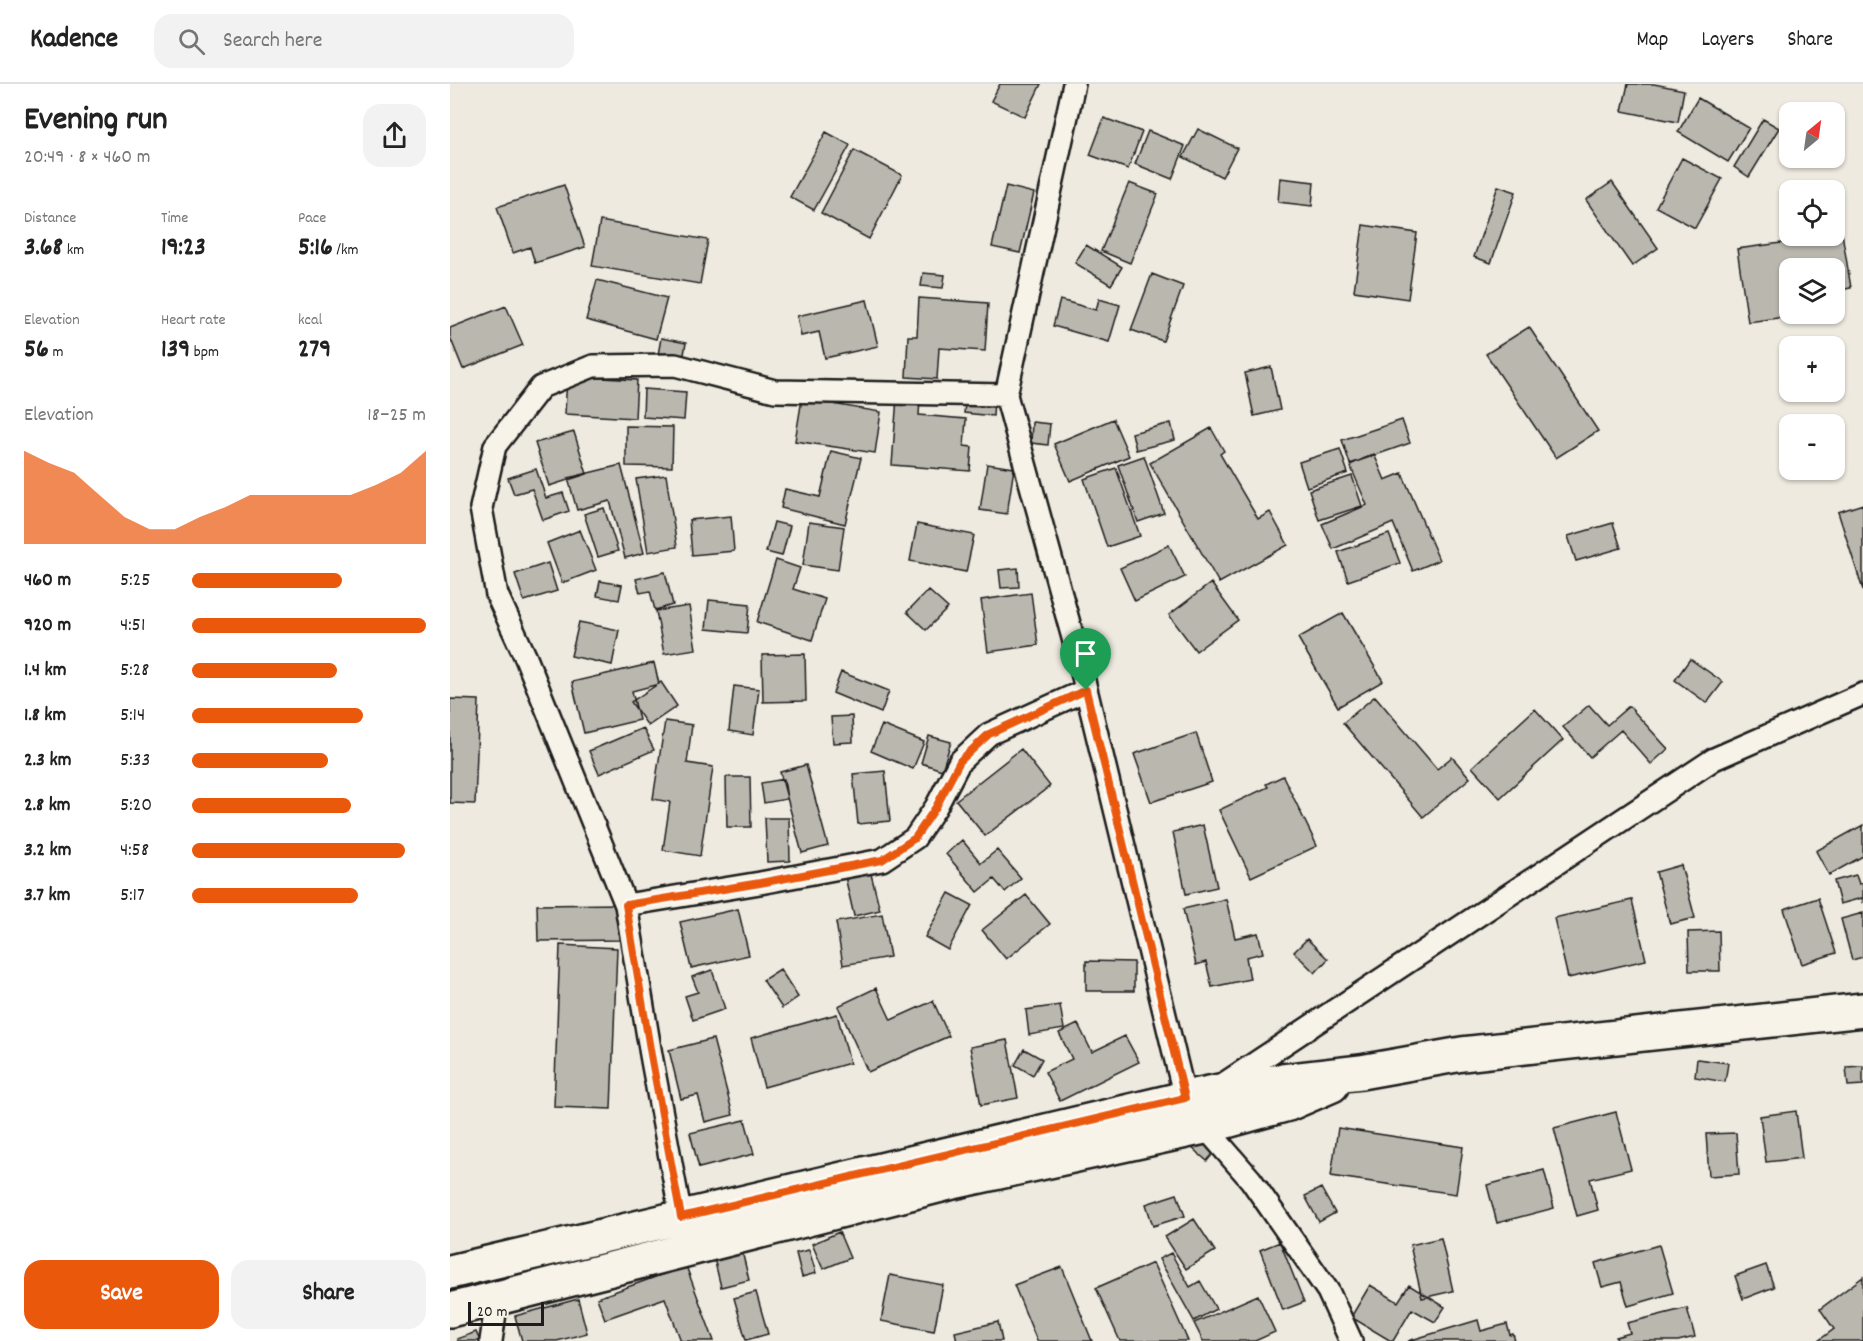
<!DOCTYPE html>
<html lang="en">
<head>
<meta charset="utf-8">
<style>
  body { margin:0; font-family:Dekko,sans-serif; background:#f2f2f2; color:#222; height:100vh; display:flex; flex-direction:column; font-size:22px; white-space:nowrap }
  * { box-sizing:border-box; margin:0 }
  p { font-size:20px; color:#767676 }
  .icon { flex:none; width:33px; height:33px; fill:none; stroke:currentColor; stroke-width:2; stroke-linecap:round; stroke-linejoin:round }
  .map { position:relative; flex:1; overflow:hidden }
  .panel { display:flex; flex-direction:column; background:#fff; width:450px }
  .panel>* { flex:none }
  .needle { width:39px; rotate:29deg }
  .tools { position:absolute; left:1329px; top:18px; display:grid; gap:12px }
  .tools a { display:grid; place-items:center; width:66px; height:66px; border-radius:12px; background:#fff; box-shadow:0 2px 4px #0004; font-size:30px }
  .scale { position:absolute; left:18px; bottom:15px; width:76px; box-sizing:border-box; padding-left:6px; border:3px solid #1c1c1c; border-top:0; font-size:16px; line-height:21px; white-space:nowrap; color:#1c1c1c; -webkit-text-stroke:4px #f7f3e8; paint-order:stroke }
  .pin { position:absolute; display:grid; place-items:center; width:51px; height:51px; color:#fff; margin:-62px -26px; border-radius:50% 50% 50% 0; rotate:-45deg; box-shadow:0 0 6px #0007 }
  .pin .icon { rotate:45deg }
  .round { display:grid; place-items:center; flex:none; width:63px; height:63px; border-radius:18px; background:#f2f2f2 }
  .overview { display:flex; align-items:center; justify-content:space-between; height:102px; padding:0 24px }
  h1 { font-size:33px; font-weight:700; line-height:45px }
  .stats { display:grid; grid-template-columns:repeat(3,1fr); gap:9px; height:102px; padding:6px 24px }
  .stats div { display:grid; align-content:center }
  .stats b { font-size:26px; font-weight:700 }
  .stats small { font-size:16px; font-weight:400 }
  .stats p { font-size:16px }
  .chart { height:168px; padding:12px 24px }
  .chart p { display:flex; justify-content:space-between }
  .chart svg { width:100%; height:108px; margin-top:6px; fill:#ea580c; opacity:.7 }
  .cta { display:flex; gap:12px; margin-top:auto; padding:12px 24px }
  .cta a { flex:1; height:69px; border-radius:18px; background:#ea580c; color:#fff; font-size:24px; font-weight:700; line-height:69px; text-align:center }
  .cta a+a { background:#f2f2f2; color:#222 }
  ul { padding:0 24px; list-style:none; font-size:20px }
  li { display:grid; grid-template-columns:96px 72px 1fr; align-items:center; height:45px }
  li i { height:15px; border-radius:8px; background:#ea580c }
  header { display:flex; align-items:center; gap:36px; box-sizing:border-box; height:84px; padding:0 30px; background:#fff; border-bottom:2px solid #e0e0e0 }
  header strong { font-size:28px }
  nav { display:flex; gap:33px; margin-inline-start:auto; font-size:21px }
  .search { width:420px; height:54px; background:#f2f2f2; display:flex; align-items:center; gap:15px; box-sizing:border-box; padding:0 21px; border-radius:18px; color:#767676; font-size:22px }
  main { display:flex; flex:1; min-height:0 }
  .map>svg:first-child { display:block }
</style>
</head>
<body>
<header>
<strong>Kadence</strong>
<div class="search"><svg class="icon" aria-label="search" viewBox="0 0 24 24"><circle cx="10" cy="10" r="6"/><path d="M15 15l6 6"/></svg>Search here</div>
<nav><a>Map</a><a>Layers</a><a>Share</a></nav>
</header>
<main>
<section class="panel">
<div class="overview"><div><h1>Evening run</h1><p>20:49 · 8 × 460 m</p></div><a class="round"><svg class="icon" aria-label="share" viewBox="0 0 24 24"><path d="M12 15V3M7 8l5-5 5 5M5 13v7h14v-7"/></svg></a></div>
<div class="stats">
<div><p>Distance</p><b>3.68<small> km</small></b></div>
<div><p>Time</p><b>19:23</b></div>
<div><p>Pace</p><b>5:16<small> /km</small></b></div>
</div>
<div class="stats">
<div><p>Elevation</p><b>56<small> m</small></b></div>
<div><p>Heart rate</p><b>139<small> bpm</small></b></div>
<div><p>kcal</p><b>279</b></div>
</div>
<div class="chart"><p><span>Elevation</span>18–25 m</p>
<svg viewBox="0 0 160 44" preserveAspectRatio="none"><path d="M0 44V6L10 11L20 15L30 24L40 33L50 38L60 38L70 33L80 29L90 24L100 24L110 24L120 24L130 24L140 20L150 15L160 6V44z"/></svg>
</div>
<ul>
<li><b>460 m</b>5:25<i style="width:64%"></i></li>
<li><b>920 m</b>4:51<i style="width:100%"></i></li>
<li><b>1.4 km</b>5:28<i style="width:62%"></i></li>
<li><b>1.8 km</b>5:14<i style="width:73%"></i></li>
<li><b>2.3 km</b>5:33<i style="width:58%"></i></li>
<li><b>2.8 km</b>5:20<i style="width:68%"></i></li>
<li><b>3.2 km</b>4:58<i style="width:91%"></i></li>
<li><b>3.7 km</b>5:17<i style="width:71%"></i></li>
</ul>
<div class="cta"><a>Save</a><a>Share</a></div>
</section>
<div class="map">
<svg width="1413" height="1257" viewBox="0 0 1413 1257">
  <rect width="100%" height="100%" fill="#eeeae0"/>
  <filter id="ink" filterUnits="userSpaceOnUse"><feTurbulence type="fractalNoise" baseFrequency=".0167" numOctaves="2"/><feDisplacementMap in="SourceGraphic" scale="12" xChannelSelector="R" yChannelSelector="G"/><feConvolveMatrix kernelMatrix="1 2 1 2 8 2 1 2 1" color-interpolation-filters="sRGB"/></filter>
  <g filter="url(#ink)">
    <path fill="#bab7af" stroke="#1c1c1c" stroke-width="1.5" d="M 550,0 L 591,0 L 575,33 L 541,17 Z
      M 1178,0 L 1204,0 L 1234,6 L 1228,38 L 1172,27 Z
      M 1248,14 L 1299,44 L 1278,78 L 1228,48 Z
      M 654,34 L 692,48 L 678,85 L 640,71 Z
      M 1313,35 L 1329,44 L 1299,93 L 1284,83 Z
      M 748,45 L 787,64 L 772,93 L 733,73 Z
      M 698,47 L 735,62 L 722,95 L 685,80 Z
      M 376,48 L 400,61 L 364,126 L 340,113 Z
      M 404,66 L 452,91 L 419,155 L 371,129 Z
      M 1232,74 L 1272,95 L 1245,144 L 1206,123 Z
      M 830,94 L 864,98 L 862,122 L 828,118 Z
      M 1162,98 L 1208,164 L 1182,182 L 1136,116 Z
      M 679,99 L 708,110 L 680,179 L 651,167 Z
      M 114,101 L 135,163 L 85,179 L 80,163 L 63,169 L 47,123 Z
      M 556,102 L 584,109 L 570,169 L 542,163 Z
      M 1048,102 L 1066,108 L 1041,179 L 1024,173 Z
      M 150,137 L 258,156 L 250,200 L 142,182 Z
      M 913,141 L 967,149 L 958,215 L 904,207 Z
      M 1392,149 L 1401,204 L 1384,207 L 1384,184 L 1340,184 L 1340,214 L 1332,215 L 1335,233 L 1298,238 L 1287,165 L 1384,152 Z
      M 636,161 L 672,183 L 661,201 L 625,179 Z
      M 473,189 L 495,191 L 493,204 L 471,202 Z
      M 702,190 L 733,202 L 713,257 L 681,246 Z
      M 147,196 L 217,214 L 206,255 L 136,236 Z
      M 469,214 L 538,219 L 535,267 L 489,264 L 487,295 L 456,293 L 458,252 L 467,252 Z
      M 649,215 L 670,221 L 659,258 L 603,242 L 610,216 L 646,226 Z
      M 417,216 L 428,262 L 375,274 L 369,248 L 351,252 L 347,232 Z
      M 56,222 L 73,261 L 13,285 L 0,253 L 0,244 Z
      M 1079,243 L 1148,347 L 1106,374 L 1036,270 Z
      M 211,254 L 236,259 L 233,276 L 208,271 Z
      M 821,283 L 830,326 L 804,332 L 795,289 Z
      M 117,292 L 187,296 L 185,334 L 115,330 Z
      M 194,305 L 236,308 L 234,336 L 193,333 Z
      M 516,310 L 544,313 L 543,332 L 514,329 Z
      M 447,313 L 470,315 L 469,331 L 516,335 L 514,362 L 522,363 L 520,387 L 442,381 Z
      M 352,315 L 431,328 L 425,369 L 345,357 Z
      M 663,335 L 679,372 L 620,397 L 604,360 Z
      M 952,336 L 960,359 L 900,380 L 892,356 Z
      M 582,338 L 600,340 L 598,361 L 581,359 Z
      M 721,339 L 725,356 L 686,366 L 682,349 Z
      M 176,342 L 223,343 L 222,383 L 176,382 Z
      M 761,344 L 774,367 L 770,370 L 808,435 L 820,428 L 838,461 L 769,499 L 700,379 Z
      M 124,348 L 137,390 L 99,402 L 85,359 Z
      M 890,365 L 898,389 L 857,403 L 849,378 Z
      M 381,367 L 411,374 L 395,440 L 331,424 L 335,405 L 370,413 Z
      M 924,370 L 935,396 L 952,389 L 989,476 L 963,487 L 943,439 L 883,465 L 872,440 L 917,421 L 900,381 Z
      M 694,372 L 714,429 L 688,438 L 668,381 Z
      M 537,380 L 564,384 L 557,430 L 530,426 Z
      M 171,381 L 194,469 L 175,474 L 160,417 L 127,426 L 118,394 Z
      M 666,384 L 690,452 L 657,463 L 634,395 Z
      M 86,385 L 96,414 L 113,409 L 119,427 L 93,436 L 82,405 L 64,410 L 58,394 Z
      M 216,391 L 227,463 L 198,468 L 186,395 Z
      M 902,392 L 912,422 L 869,436 L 859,406 Z
      M 1413,420 L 1413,506 L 1388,428 Z
      M 154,424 L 168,467 L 148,473 L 134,430 Z
      M 281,432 L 284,467 L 242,471 L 239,436 Z
      M 324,438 L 340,442 L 332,472 L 316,468 Z
      M 359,438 L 394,443 L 388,486 L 353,481 Z
      M 1163,439 L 1171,464 L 1126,477 L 1118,452 Z
      M 467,440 L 524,451 L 516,488 L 460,477 Z
      M 130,446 L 146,486 L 112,499 L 97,459 Z
      M 939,450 L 950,479 L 898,497 L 888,468 Z
      M 719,461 L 735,493 L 685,517 L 670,484 Z
      M 326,476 L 350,484 L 343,505 L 375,515 L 362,556 L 307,538 Z
      M 98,479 L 107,507 L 74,517 L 65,490 Z
      M 568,484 L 569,503 L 551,504 L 549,486 Z
      M 215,488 L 223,521 L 205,526 L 200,507 L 190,509 L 186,495 Z
      M 150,497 L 172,501 L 169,516 L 147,512 Z
      M 761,499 L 788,536 L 746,567 L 719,531 Z
      M 478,506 L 498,524 L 476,546 L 457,528 Z
      M 581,509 L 588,561 L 538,568 L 531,516 Z
      M 259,516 L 300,520 L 297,549 L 256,545 Z
      M 239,522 L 246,565 L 214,570 L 206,527 Z
      M 893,529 L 933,597 L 888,623 L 848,554 Z
      M 129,538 L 169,546 L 162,581 L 121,572 Z
      M 355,570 L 356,617 L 313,618 L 312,571 Z
      M 1240,575 L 1273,598 L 1257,619 L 1225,596 Z
      M 204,579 L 209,600 L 182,607 L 189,636 L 134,649 L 122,598 Z
      M 391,588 L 439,607 L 431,629 L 383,609 Z
      M 211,598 L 227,622 L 198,642 L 181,618 Z
      M 284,602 L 309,605 L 303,651 L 279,647 Z
      M 925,612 L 987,685 L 1002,673 L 1020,694 L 973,733 L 893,639 Z
      M 0,615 L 29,616 L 25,720 L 0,719 Z
      M 1139,621 L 1157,641 L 1179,622 L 1218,665 L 1201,680 L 1171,646 L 1140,673 L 1113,643 Z
      M 1085,625 L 1113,656 L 1050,714 L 1022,683 Z
      M 402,632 L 403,658 L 383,659 L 381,633 Z
      M 215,637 L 242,641 L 237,679 L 263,683 L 250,772 L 213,766 L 220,718 L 203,715 Z
      M 432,641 L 474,658 L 463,685 L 421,667 Z
      M 193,644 L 204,666 L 149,690 L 139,667 Z
      M 746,649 L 762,698 L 701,718 L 684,670 Z
      M 479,652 L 501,658 L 492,686 L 471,679 Z
      M 571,665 L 600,702 L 535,752 L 506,716 Z
      M 356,681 L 378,762 L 352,769 L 330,688 Z
      M 435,687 L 440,737 L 408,740 L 403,690 Z
      M 833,692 L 867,762 L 801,793 L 769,726 L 818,703 L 816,700 Z
      M 276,693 L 300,693 L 301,743 L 277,743 Z
      M 334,695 L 337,715 L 314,719 L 311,699 Z
      M 315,734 L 339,734 L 340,777 L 317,778 Z
      M 753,741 L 767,803 L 736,810 L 723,748 Z
      M 1413,741 L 1413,772 L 1379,791 L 1366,767 Z
      M 512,756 L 531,779 L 547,766 L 571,794 L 555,808 L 544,795 L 528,808 L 496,770 Z
      M 1231,781 L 1245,834 L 1220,840 L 1206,788 Z
      M 419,782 L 430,826 L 404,832 L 394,788 Z
      M 1406,791 L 1409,800 L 1413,799 L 1413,819 L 1412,814 L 1390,820 L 1384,797 Z
      M 499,809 L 522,821 L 498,866 L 475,853 Z
      M 576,811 L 600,840 L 556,875 L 532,846 Z
      M 1368,814 L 1386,869 L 1352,880 L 1334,825 Z
      M 776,815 L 785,854 L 808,849 L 813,869 L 796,873 L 800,895 L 762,903 L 756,878 L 746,881 L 733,825 Z
      M 1182,816 L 1196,876 L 1118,894 L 1104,834 Z
      M 172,820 L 172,856 L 88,857 L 87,821 Z
      M 288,825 L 299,871 L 241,884 L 230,838 Z
      M 1413,829 L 1413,873 L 1402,876 L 1391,835 Z
      M 432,830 L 440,873 L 393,881 L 386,838 Z
      M 1269,847 L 1270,887 L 1239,887 L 1238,848 Z
      M 857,855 L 878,875 L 865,889 L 844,868 Z
      M 110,861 L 167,864 L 161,1025 L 104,1023 Z
      M 636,877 L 684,878 L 684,907 L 636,907 Z
      M 330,885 L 348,913 L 332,924 L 313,896 Z
      M 262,886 L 275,925 L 243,936 L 235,912 L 248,908 L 242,893 Z
      M 426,904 L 441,936 L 483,917 L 499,952 L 418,988 L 388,922 Z
      M 610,921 L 614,945 L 579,951 L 576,926 Z
      M 387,930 L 400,979 L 314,1003 L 301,954 Z
      M 628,940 L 642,968 L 675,952 L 689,978 L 610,1017 L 595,988 L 622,975 L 609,949 Z
      M 263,955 L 283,1031 L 255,1038 L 248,1011 L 231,1015 L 219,966 Z
      M 557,956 L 568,1014 L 531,1021 L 520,963 Z
      M 574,965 L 592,975 L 583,991 L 565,981 Z
      M 1247,975 L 1278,979 L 1275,998 L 1245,993 Z
      M 1413,982 L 1413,1001 L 1398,1002 L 1396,983 Z
      M 1346,1027 L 1352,1074 L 1316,1078 L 1310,1032 Z
      M 1166,1028 L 1181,1085 L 1140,1095 L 1148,1126 L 1127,1132 L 1104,1044 Z
      M 295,1036 L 304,1070 L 249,1084 L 240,1049 Z
      M 888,1044 L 1013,1063 L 1006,1110 L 881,1092 Z
      M 758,1045 L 773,1058 L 757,1077 L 742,1064 Z
      M 1286,1049 L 1289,1090 L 1259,1092 L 1256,1050 Z
      M 1094,1086 L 1104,1124 L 1047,1139 L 1037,1101 Z
      M 871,1104 L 885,1129 L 869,1138 L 855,1112 Z
      M 727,1110 L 735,1132 L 703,1142 L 696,1120 Z
      M 744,1135 L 765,1167 L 736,1185 L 715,1153 Z
      M 389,1148 L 400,1174 L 373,1185 L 362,1160 Z
      M 991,1154 L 1003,1207 L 972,1214 L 960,1161 Z
      M 830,1158 L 854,1218 L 833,1226 L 810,1166 Z
      M 1209,1161 L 1223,1209 L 1178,1222 L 1171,1198 L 1152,1203 L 1145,1179 Z
      M 291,1163 L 299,1196 L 271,1203 L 263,1170 Z
      M 359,1166 L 366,1189 L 352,1193 L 346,1169 Z
      M 721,1169 L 740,1203 L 750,1197 L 766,1225 L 744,1237 L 709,1175 Z
      M 703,1179 L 738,1257 L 670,1257 L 646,1204 Z
      M 1316,1181 L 1324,1203 L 1293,1215 L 1285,1192 Z
      M 236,1182 L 264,1257 L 231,1257 L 215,1214 L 155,1235 L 147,1214 Z
      M 612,1183 L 642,1257 L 587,1257 L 564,1201 Z
      M 440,1191 L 493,1201 L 484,1247 L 431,1237 Z
      M 1413,1193 L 1413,1257 L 1368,1257 L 1384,1245 L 1370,1225 Z
      M 920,1201 L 948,1218 L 959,1201 L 995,1223 L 985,1238 L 962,1225 L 943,1257 L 941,1257 L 901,1233 Z
      M 306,1208 L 318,1250 L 296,1256 L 284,1214 Z
      M 808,1211 L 825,1248 L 805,1257 L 753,1257 L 744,1239 Z
      M 128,1215 L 137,1249 L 107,1257 L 72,1257 L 65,1232 Z
      M 1237,1224 L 1245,1253 L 1228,1257 L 1167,1257 L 1166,1253 L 1180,1249 L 1177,1239 Z
      M 1028,1236 L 1031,1247 L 1057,1240 L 1060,1251 L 1063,1250 L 1065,1257 L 958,1257 Z
      M 548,1238 L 552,1257 L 507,1257 L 505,1248 Z
      M 26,1248 L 30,1257 L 8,1257 L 7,1255 Z"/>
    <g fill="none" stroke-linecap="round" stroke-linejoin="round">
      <defs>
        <path id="street" d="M 624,0 L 556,311 L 628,572 L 735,1014
          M 176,821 L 310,799 L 432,776 L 465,754 L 486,723 L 510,677 L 539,650 L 636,606
          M 772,1001 L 1264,675 L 1413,610
          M 755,1043 L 801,1096 L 878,1207 L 901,1257
          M 231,1133 L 201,971 L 176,821 L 76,574 L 47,511 L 31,424 L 45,362 L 91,303 L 143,282 L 225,281 L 325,307 L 556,311
          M 41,1257 L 47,1215"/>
        <path id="primary" d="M 0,1188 L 735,1014 L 805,1000 L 911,988 L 1012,970 L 1413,926
          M 0,1226 L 499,1099 L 755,1043 L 838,1020 L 882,1001"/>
      </defs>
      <use href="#street" stroke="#1c1c1c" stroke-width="26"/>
      <use href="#primary" stroke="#1c1c1c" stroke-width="38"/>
      <use href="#street" stroke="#f7f3e8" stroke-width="21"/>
      <use href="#primary" stroke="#f7f3e8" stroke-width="33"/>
    </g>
  </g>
  <g fill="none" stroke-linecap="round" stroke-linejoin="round" filter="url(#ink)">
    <defs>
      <path id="route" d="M 636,606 L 735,1014 L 231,1133 L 201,971 L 176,821 L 310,799 L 432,776 L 465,754 L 486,723 L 510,677 L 539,650 Z"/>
    </defs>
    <use href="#route" stroke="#fff" stroke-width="12"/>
    <use href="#route" stroke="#ea580c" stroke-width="8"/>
  </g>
</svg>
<div class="tools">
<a><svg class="needle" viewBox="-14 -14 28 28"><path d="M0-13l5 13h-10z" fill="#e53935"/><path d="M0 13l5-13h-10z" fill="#767676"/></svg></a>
<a><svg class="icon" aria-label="locate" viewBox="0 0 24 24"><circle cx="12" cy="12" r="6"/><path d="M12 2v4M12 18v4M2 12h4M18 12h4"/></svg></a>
<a><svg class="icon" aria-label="layers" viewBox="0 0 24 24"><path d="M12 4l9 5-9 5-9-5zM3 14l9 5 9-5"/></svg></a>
<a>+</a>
<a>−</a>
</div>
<div class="scale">20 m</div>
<div class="pin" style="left:636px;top:606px;background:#1e9e55"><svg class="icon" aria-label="arrive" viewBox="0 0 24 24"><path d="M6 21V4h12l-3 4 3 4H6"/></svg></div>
</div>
</main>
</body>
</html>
